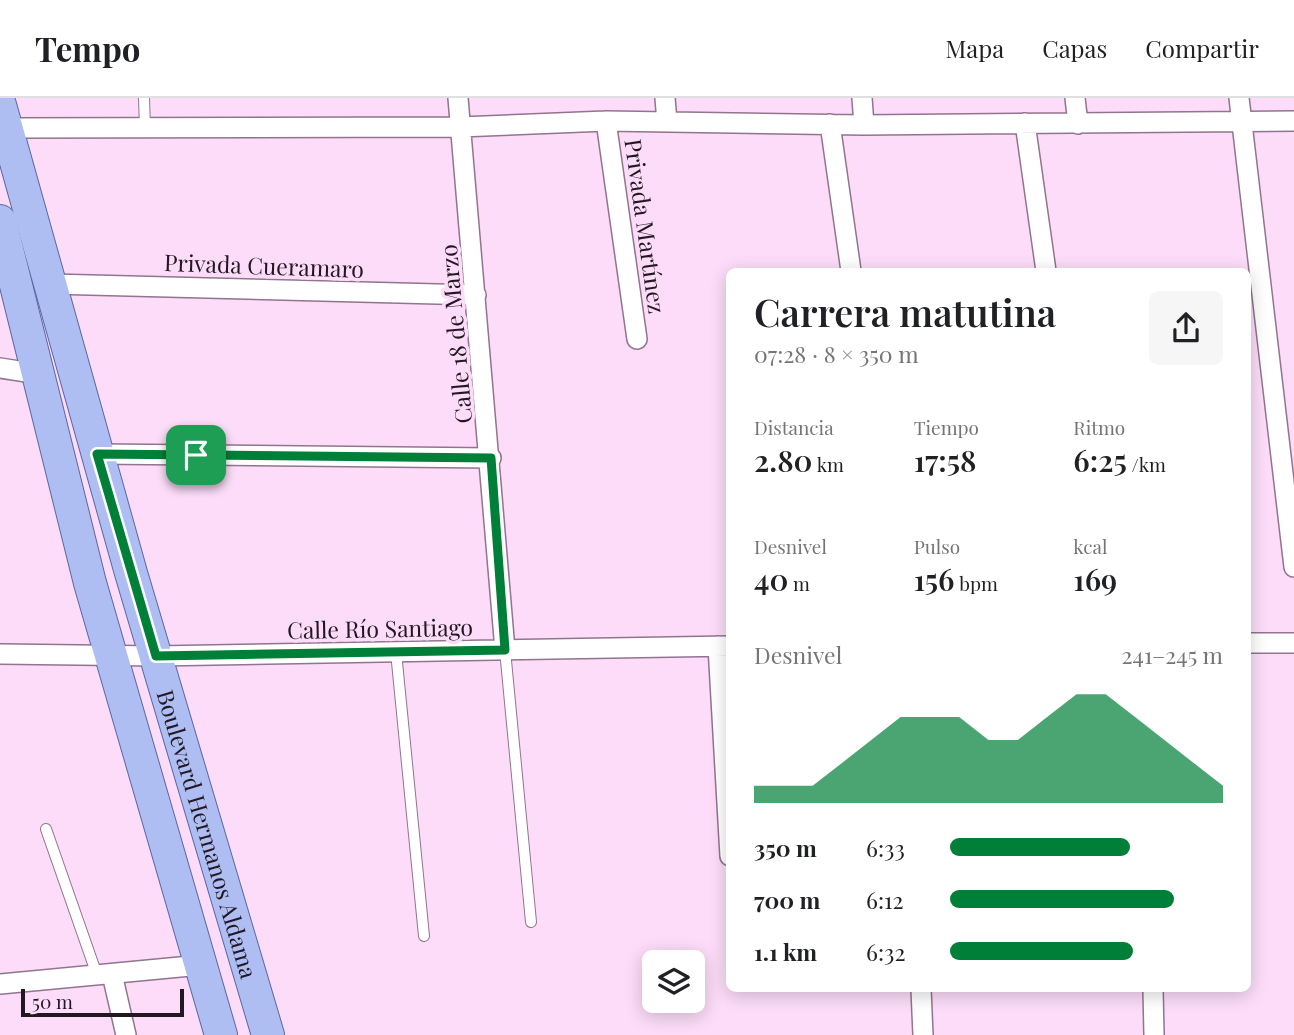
<!DOCTYPE html>
<html lang="es">
<head>
<meta charset="utf-8">
<style>
  body { margin:0; font-family:"Playfair Display",serif; background:#f6f6f6; color:#202124; height:100vh; display:flex; flex-direction:column; font-size:26px; white-space:nowrap }
  * { box-sizing:border-box; margin:0 }
  p { font-size:23px; color:#757577 }
  .icon { flex:none; width:38px; height:38px; fill:none; stroke:currentColor; stroke-width:2; stroke-linecap:round; stroke-linejoin:round }
  .map { position:relative; flex:1; overflow:hidden }
  .side { position:absolute; left:726px; top:170px; width:525px; height:724px; display:flex; flex-direction:column; background:#fff; border-radius:10px; box-shadow:0 4px 18px #0003 }
  .side>* { flex:none }
  .buttons { position:absolute; left:642px; top:852px; display:grid; gap:14px }
  .buttons a { display:grid; place-items:center; width:63px; height:63px; border-radius:10px; background:#fff; box-shadow:0 4px 18px #0003; font-size:35px }
  .scale { position:absolute; left:21px; bottom:18px; width:163px; box-sizing:border-box; padding-left:7px; border:4px solid #231822; border-top:0; font-size:19px; line-height:24px; white-space:nowrap; color:#231822; -webkit-text-stroke:5px #fcdcf8; paint-order:stroke }
  .pin { position:absolute; display:grid; place-items:center; width:60px; height:60px; color:#fff; margin:-30px; border-radius:14px; box-shadow:0 4px 10px #0006 }
  .round { display:grid; place-items:center; flex:none; width:74px; height:74px; border-radius:10px; background:#f6f6f6 }
  .overview { display:flex; align-items:center; justify-content:space-between; height:119px; padding:0 28px }
  h1 { font-size:38px; font-weight:600; line-height:52px }
  .metrics { display:grid; grid-template-columns:repeat(3,1fr); gap:10px; height:119px; padding:7px 28px }
  .metrics div { display:grid; align-content:center }
  .metrics b { font-size:30px; font-weight:600 }
  .metrics small { font-size:19px; font-weight:400 }
  .metrics p { font-size:19px }
  .chart { height:196px; padding:14px 28px }
  .chart p { display:flex; justify-content:space-between }
  .chart svg { width:100%; height:126px; margin-top:7px; fill:#007f38; opacity:.7 }
  ul { padding:0 28px; list-style:none; font-size:23px }
  li { display:grid; grid-template-columns:112px 84px 1fr; align-items:center; height:52px }
  li i { height:18px; border-radius:9px; background:#007f38 }
  header { display:flex; align-items:center; gap:42px; box-sizing:border-box; height:98px; padding:0 35px; background:#fff; border-bottom:2px solid #e0e0e0 }
  header strong { font-size:33px }
  nav { display:flex; gap:38px; margin-inline-start:auto; font-size:24px }
  .map>svg:first-child { display:block }
</style>
</head>
<body>
<header>
<strong>Tempo</strong>
<nav><a>Mapa</a><a>Capas</a><a>Compartir</a></nav>
</header>
<div class="map">
<svg width="1294" height="937" viewBox="0 0 1294 937">
  <rect width="100%" height="100%" fill="#fcdcf8"/>
  <g fill="none" stroke-linecap="round" stroke-linejoin="round">
    <defs>
      <path id="lane" d="M 144,0 L 145,30
        M 505,552 L 531,824
        M 396,554 L 424,838
        M 46,731 L 97,877"/>
      <path id="street" d="M 458,0 L 505,552
        M 665,0 L 667,24
        M 862,0 L 864,27
        M 1075,0 L 1078,26
        M 1239,0 L 1294,469
        M 9,21 L 7,30 L 460,29 L 606,23 L 864,27 L 1294,23
        M 606,23 L 637,241
        M 1025,25 L 1046,173
        M 830,26 L 851,173
        M 51,186 L 476,197
        M 0,270 L 39,276
        M 97,356 L 491,360
        M 1248,545 L 1294,545
        M 718,548 L 730,758
        M 0,556 L 156,558 L 730,548
        M 112,876 L 126,937
        M 0,886 L 201,867
        M 921,891 L 923,937
        M 1153,891 L 1154,937"/>
      <g id="primary">
        <path id="s1" d="M 0,7 L 131,475 L 268,937"/>
        <path d="M 0,123 L 90,485 L 221,937"/>
      </g>
    </defs>
    <use href="#lane" stroke="#91748e" stroke-width="12"/>
    <use href="#street" stroke="#91748e" stroke-width="22"/>
    <use href="#primary" stroke="#5a67a4" stroke-width="34"/>
    <use href="#lane" stroke="#fff" stroke-width="10"/>
    <use href="#street" stroke="#fff" stroke-width="19"/>
    <use href="#primary" stroke="#aebef2" stroke-width="32"/>
  </g>
  <g fill="none" stroke-linecap="round" stroke-linejoin="round">
    <defs>
      <path id="route" d="M 97,356 L 491,360 L 505,552 L 156,558 Z"/>
    </defs>
    <use href="#route" stroke="#fff" stroke-width="14"/>
    <use href="#route" stroke="#007f38" stroke-width="9"/>
  </g>
  <g text-anchor="middle" dominant-baseline="central" stroke-width="7" stroke-linejoin="round" paint-order="stroke">
    <g font-size="23" fill="#231822" stroke="#fcdcf8">
      <text transform="translate(646 128) rotate(82)">Privada Martínez</text>
      <text transform="translate(264 167) rotate(2)">Privada Cueramaro</text>
      <text transform="translate(455 236) rotate(-95)">Calle 18 de Marzo</text>
      <text transform="translate(380 530) rotate(-1)">Calle Río Santiago</text>
      <text stroke="none"><textPath href="#s1" startOffset="758">Boulevard Hermanos Aldama</textPath></text>
    </g>
  </g>
</svg>
<div class="buttons">
<a><svg class="icon" aria-label="layers" viewBox="0 0 24 24"><path d="M12 4l9 5-9 5-9-5zM3 14l9 5 9-5"/></svg></a>
</div>
<div class="scale">50 m</div>
<div class="pin" style="left:196px;top:357px;background:#1e9e55"><svg class="icon" aria-label="arrive" viewBox="0 0 24 24"><path d="M6 21V4h12l-3 4 3 4H6"/></svg></div>
<section class="side">
<div class="overview"><div><h1>Carrera matutina</h1><p>07:28 · 8 × 350 m</p></div><a class="round"><svg class="icon" aria-label="share" viewBox="0 0 24 24"><path d="M12 15V3M7 8l5-5 5 5M5 13v7h14v-7"/></svg></a></div>
<div class="metrics">
<div><p>Distancia</p><b>2.80<small> km</small></b></div>
<div><p>Tiempo</p><b>17:58</b></div>
<div><p>Ritmo</p><b>6:25<small> /km</small></b></div>
</div>
<div class="metrics">
<div><p>Desnivel</p><b>40<small> m</small></b></div>
<div><p>Pulso</p><b>156<small> bpm</small></b></div>
<div><p>kcal</p><b>169</b></div>
</div>
<div class="chart"><p><span>Desnivel</span>241–245 m</p>
<svg viewBox="0 0 160 44" preserveAspectRatio="none"><path d="M0 44V38L10 38L20 38L30 30L40 22L50 14L60 14L70 14L80 22L90 22L100 14L110 6L120 6L130 14L140 22L150 30L160 38V44z"/></svg>
</div>
<ul>
<li><b>350 m</b>6:33<i style="width:66%"></i></li>
<li><b>700 m</b>6:12<i style="width:82%"></i></li>
<li><b>1.1 km</b>6:32<i style="width:67%"></i></li>
</ul>
</section>
</div>
</body>
</html>
